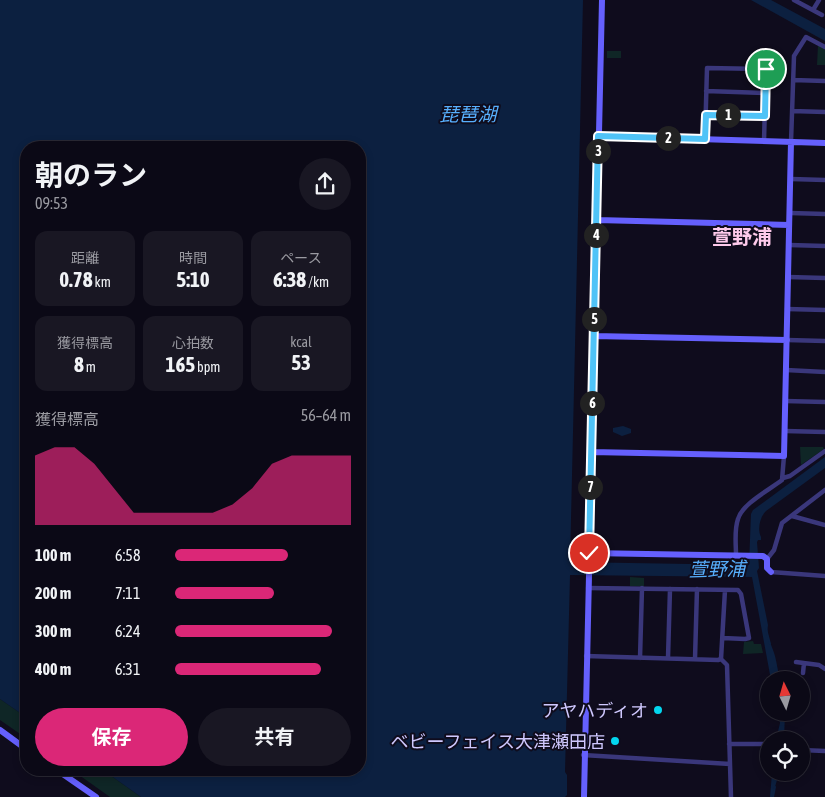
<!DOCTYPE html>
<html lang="ja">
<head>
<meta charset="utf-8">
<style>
  body { margin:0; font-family:"Asap Condensed","Noto Sans JP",sans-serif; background:#191723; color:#f1f3f6; height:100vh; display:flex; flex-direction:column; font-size:19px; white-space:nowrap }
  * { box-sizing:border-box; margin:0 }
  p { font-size:16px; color:#9a9aa1 }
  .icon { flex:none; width:28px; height:28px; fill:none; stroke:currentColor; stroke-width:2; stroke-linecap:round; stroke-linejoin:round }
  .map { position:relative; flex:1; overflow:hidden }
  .drawer { position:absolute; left:20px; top:141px; width:346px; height:635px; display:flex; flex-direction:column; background:#0b0916; border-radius:20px; box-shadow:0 2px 8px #0003,0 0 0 1px #2b2a35 }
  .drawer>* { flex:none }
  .needle { width:32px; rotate:355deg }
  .fabs { position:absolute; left:760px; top:671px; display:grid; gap:10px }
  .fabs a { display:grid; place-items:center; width:50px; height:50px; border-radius:50%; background:#0b0916; box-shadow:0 2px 8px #0003,0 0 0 1px #2b2a35; font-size:25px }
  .pin { position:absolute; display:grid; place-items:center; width:42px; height:42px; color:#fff; margin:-21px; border:2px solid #fff; border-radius:50%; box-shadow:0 1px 5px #0007 }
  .km { position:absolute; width:25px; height:25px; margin:-12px; border-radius:50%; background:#222; color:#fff; font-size:14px; line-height:25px; text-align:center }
  .round { display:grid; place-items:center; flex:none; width:52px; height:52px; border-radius:26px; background:#191723 }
  .head { display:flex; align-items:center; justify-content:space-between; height:85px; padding:0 15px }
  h1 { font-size:28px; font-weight:700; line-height:38px }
  .metrics { display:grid; grid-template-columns:repeat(3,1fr); gap:8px; height:85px; padding:5px 15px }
  .metrics div { display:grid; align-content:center; border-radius:12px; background:#191723; text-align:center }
  .metrics b { font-size:21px; font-weight:700 }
  .metrics small { font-size:14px; font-weight:400 }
  .metrics p { font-size:14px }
  .chart { height:140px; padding:10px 15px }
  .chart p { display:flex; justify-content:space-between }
  .chart svg { width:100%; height:90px; margin-top:5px; fill:#db2777; opacity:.7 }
  .primary-button { display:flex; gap:10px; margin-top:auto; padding:10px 15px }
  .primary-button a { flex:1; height:58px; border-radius:30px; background:#db2777; color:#fff; font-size:20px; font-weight:700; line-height:58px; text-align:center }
  .primary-button a+a { background:#191723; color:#f1f3f6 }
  ul { padding:0 15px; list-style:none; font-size:16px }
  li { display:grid; grid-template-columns:80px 60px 1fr; align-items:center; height:38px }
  li i { height:12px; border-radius:6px; background:#db2777 }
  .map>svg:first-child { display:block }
</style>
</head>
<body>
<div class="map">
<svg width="825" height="797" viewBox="0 0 825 797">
  <rect width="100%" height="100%" fill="#0f0c1d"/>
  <path fill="#0f2626" d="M 818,45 L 825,49 L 825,65 L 817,65 Z
    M 607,51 L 621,51 L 621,58 L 607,58 Z
    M 800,447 L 823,447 L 824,449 L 801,465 Z
    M 630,577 L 644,578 L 644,586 L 630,586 Z
    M 753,641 L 754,644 L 761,644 L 763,653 L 743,654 L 744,642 Z
    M 0,699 L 26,717 L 26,738 L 0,720 Z
    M 72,770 L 103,770 L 141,797 L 110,797 Z"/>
  <path fill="#0c2040" d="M 0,0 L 583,0 L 570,562 L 749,565 L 751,514 L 753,510 L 825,457 L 825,468 L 766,511 C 760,517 757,529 761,537 L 761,540 L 758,540 L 757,542 L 759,568 L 757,571 L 768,625 C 766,637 772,645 775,656 C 777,664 778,672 780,680 L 771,680 L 752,577 L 570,575 L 565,772 L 567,775 L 567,795 L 565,797 L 141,797 L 103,770 L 360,770 L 360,148 L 26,148 L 26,717 L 0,699 Z
    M 751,0 L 771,0 L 825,29 L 825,41 Z
    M 623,426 L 631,429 L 631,433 L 622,436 L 613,432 L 613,428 Z
    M 778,713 L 785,713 L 784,740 L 776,740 L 780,723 Z
    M 772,773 L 779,773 L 773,794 L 773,797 L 770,797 Z"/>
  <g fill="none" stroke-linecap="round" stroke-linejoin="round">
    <path stroke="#0c2040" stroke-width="2" d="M 766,629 L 770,644
      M 773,797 L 775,787"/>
    <path stroke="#3a377b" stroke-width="4.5" d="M 794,0 L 822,15
      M 813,10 L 819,0
      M 793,80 L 825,81
      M 706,91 L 765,93
      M 792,111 L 825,112
      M 706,115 L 765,116
      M 705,139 L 707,68 L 766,69 L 764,141
      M 791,142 L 794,56 L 806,37 L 825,47
      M 791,179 L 825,180
      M 790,213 L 825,214
      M 789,245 L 825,246
      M 788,277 L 825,278
      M 787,309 L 825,310
      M 787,340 L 825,341
      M 786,370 L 825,372
      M 785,401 L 825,402
      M 785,431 L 825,432
      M 783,478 L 790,476 L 825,451
      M 792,516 L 825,525
      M 736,555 C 736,544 734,530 738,519 C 742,504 769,490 782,480 L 784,456
      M 767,559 L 774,550 L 782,523 L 825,490
      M 771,572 L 825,576
      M 588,588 L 738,590 L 741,594 L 749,638 L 745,639 L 723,638
      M 586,656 L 718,660 L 721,659 L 725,590
      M 640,658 L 642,588
      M 668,658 L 670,589
      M 695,659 L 697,589
      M 721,659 L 727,665 L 730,764
      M 796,662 L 819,665 L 825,669
      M 803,673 L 804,663
      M 729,744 L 769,744
      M 801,750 L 825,751
      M 583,755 L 730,764 L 731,797"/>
    <path stroke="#6560fd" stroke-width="6" d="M 599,136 L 825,143
      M 597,220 L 789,225
      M 594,336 L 787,340
      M 591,452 L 784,456 L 791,142
      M 589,553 L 763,556 L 767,559 L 767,568 L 771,572
      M 0,730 L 26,749
      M 57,770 L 96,797
      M 584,797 L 602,0"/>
  </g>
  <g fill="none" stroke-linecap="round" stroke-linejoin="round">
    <defs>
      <path id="route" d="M 589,553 L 598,136 L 705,139 L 706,115 L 765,116 L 766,69"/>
    </defs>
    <use href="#route" stroke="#fff" stroke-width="10"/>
    <use href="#route" stroke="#4fc3f7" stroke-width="6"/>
  </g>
  <g fill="#03d6ef" stroke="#0f0c1d" stroke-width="2">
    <circle cx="658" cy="710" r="5"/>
    <circle cx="615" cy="741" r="5"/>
  </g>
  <g text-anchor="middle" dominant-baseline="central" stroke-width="4" stroke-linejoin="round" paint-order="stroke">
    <g font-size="18" fill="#cfc8fe" stroke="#0f0c1d" text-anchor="end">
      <text x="648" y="710">アヤハディオ</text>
      <text x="605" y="741">ベビーフェイス大津瀬田店</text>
    </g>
    <g font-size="19" font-style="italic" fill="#57affd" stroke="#0f0c1d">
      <text x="468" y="114">琵琶湖</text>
      <text transform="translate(717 569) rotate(-1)">萱野浦</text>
    </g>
    <g font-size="20" font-weight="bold" fill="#fecaeb" stroke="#0f0c1d">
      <text x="742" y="236">萱野浦</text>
    </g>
  </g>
</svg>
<div class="fabs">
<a><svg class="needle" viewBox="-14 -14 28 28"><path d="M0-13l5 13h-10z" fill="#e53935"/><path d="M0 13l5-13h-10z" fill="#9a9aa1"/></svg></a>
<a><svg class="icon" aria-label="locate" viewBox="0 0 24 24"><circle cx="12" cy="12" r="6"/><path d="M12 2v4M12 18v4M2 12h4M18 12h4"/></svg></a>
</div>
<div class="pin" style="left:766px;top:69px;background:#1e9e55"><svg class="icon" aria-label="arrive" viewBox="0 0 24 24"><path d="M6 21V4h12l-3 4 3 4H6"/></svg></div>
<div class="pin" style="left:589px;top:553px;background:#d93025"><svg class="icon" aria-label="check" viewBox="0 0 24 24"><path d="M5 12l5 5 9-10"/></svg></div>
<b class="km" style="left:728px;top:115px">1</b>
<b class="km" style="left:668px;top:138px">2</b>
<b class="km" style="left:598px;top:151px">3</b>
<b class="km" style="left:596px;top:235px">4</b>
<b class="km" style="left:594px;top:319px">5</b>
<b class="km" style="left:592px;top:403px">6</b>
<b class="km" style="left:590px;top:487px">7</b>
<section class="drawer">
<div class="head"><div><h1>朝のラン</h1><p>09:53</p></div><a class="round"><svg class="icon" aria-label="share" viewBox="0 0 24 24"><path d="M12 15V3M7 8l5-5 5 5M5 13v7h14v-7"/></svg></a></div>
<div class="metrics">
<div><p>距離</p><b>0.78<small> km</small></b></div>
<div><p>時間</p><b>5:10</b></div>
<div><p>ペース</p><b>6:38<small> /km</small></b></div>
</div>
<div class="metrics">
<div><p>獲得標高</p><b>8<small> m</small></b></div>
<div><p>心拍数</p><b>165<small> bpm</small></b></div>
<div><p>kcal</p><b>53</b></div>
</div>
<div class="chart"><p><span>獲得標高</span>56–64 m</p>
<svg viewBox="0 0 160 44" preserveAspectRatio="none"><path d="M0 44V10L10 6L20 6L30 14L40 26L50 38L60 38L70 38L80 38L90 38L100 34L110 26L120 14L130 10L140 10L150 10L160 10V44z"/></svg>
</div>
<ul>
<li><b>100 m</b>6:58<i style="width:64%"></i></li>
<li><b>200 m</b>7:11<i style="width:56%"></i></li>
<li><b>300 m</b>6:24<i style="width:89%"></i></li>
<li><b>400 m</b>6:31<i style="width:83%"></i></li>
</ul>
<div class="primary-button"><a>保存</a><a>共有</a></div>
</section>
</div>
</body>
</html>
